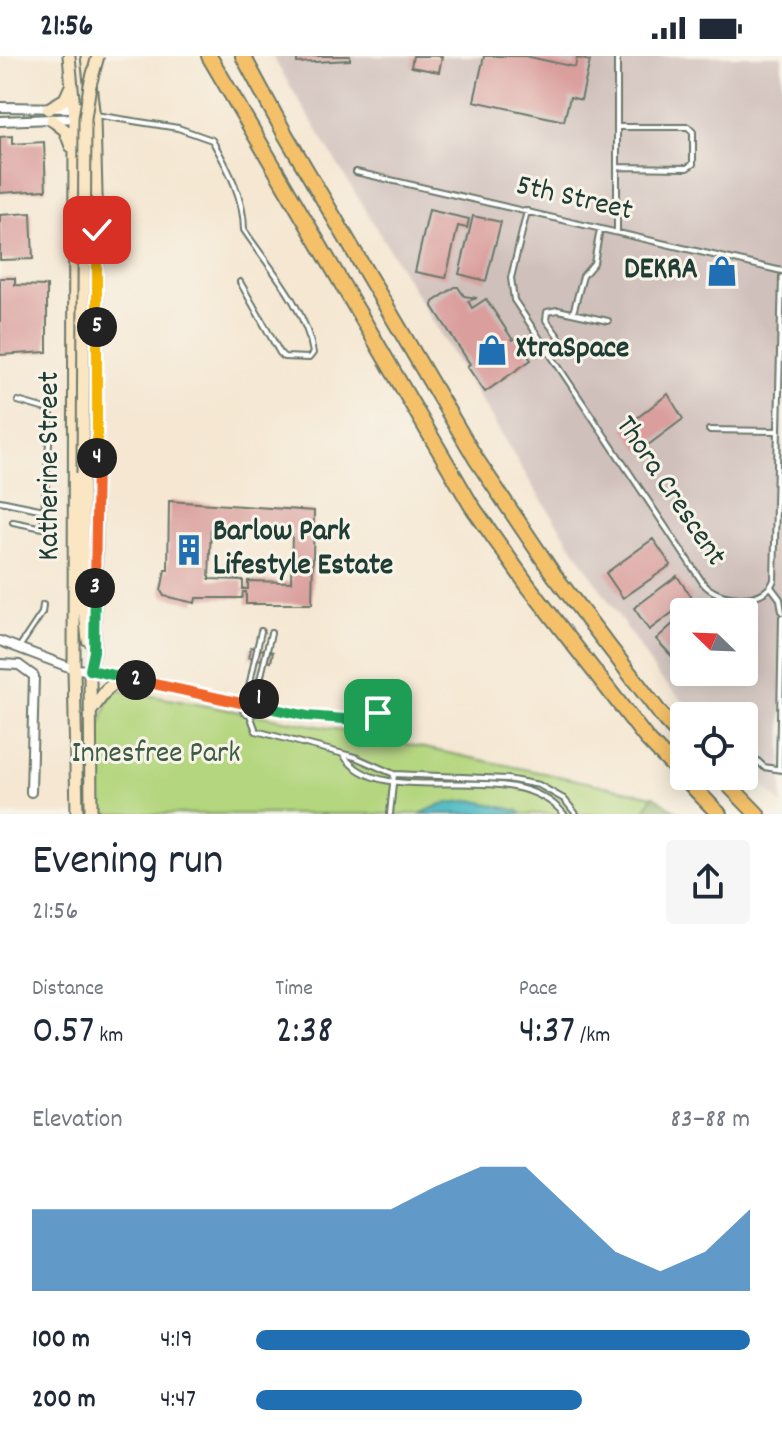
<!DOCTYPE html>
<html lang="en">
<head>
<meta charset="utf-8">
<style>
  body { margin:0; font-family:Dekko,sans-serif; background:#f6f6f7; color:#1f2937; height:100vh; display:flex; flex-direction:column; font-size:30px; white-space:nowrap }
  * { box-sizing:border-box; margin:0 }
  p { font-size:26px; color:#747a83 }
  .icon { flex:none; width:44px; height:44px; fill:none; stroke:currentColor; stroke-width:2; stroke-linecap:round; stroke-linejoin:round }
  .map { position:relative; height:758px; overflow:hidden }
  .sheet { display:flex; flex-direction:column; background:#fff; flex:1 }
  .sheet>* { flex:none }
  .needle { width:52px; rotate:293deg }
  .tools { position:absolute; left:670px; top:542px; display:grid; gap:16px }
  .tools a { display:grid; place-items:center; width:88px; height:88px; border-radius:8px; background:#fff; box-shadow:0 4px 20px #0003; font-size:40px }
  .pin { position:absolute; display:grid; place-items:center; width:68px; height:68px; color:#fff; margin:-34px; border-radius:16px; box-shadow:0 4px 12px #0006 }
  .km { position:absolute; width:40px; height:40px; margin:-20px; border-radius:50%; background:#222; color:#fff; font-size:22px; line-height:40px; text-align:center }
  .round { display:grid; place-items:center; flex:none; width:84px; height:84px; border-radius:8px; background:#f6f6f7 }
  .head { display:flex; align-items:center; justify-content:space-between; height:136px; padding:0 32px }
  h1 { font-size:44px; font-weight:600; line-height:60px }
  .stats { display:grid; grid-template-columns:repeat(3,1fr); gap:12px; height:136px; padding:8px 32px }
  .stats div { display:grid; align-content:center }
  .stats b { font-size:40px; font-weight:600 }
  .stats small { font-size:22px; font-weight:400 }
  .stats p { font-size:22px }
  .chart { height:224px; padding:16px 32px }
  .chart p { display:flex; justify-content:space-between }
  .chart svg { width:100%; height:144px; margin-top:8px; fill:#1f6fb2; opacity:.7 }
  ul { padding:0 32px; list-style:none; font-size:26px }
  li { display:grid; grid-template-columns:128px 96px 1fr; align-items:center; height:60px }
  li i { height:20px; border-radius:10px; background:#1f6fb2 }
  .status { display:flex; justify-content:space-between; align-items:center; height:56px; padding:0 40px; background:#fff; direction:ltr }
  .status svg { height:22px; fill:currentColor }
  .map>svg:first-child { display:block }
</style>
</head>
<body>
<div class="status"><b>21:56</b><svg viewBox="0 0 49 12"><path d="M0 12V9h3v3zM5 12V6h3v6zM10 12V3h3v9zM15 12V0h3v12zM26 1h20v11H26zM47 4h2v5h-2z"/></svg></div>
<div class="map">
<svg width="782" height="758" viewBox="0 0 782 758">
  <rect width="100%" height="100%" fill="#f7f3e8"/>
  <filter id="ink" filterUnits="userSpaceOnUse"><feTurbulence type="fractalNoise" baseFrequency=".0125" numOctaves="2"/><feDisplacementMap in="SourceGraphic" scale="16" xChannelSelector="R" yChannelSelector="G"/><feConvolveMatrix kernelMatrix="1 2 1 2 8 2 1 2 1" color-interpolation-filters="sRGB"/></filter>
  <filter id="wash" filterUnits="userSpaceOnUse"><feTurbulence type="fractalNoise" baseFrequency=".006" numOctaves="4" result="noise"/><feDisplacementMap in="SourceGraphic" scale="32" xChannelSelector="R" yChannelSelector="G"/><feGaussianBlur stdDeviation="1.8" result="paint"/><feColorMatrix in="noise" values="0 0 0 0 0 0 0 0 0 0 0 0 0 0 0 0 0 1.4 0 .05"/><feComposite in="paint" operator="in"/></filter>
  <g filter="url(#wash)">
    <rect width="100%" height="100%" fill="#f5e7d2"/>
    <path fill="#d0c0bc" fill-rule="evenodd" d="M 272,0 L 782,0 L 782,749 L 744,709 L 744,660 L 697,660 L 657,618 L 535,434 ZM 684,556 L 744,556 L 744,616 L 684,616 Z"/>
    <path fill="#b4d67e" stroke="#6a8a59" stroke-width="2" d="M 113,633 L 334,673 L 653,740 L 680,758 L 95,758 L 97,678 Z"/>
    <path fill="#8fb76d" stroke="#577a50" stroke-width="2" d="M 653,740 L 654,740 L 680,758 L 643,758 Z"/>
    <path fill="#49b7c2" stroke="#347a7b" stroke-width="2" d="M 472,744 L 518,755 L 522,758 L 420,758 L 442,748 Z"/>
    <g id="blocks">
      <path fill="#da9f9d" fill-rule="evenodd" d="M 297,0 L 350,0 L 350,4 L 297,7 Z
        M 413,0 L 442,0 L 439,16 L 411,11 Z
        M 484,0 L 525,0 L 575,11 L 577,2 L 590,5 L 581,44 L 570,41 L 564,65 L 474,45 Z
        M 12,80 L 12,88 L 44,86 L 46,134 L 0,137 L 0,81 Z
        M 429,154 L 469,163 L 467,172 L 458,170 L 446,222 L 415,216 Z
        M 31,157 L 33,203 L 0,204 L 0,159 Z
        M 473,160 L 501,166 L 486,225 L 459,218 Z
        M 0,222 L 15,222 L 15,229 L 47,230 L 47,296 L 0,299 Z
        M 455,231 L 458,231 L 464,240 L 477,242 L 468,245 L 472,252 L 486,243 L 513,284 L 516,282 L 531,304 L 485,336 L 467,310 L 470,308 L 432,249 L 433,246 Z
        M 668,338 L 683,363 L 640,395 L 624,372 Z
        M 169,445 L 314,455 L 312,548 L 246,548 L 246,536 L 243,536 L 242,542 L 196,542 L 195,547 L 164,540 L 161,535 L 165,514 L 168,514 ZM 211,469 L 292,474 L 291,526 L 248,525 L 248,533 L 243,533 L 243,524 L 209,523 Z
        M 653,483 L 671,509 L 623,542 L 606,517 Z
        M 677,520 L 692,542 L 649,574 L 634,552 Z
        M 684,558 L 684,602 L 678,607 L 656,583 Z
        M 251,591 L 273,596 L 271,606 L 249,601 Z"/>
    </g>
  </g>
  <g filter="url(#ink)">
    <use href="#blocks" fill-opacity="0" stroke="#6a786b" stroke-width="2"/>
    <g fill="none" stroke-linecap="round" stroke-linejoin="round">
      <defs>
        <path id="lane" d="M 617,0 L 617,176
          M 95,59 L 178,72 L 212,84 C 228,112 244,142 244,174 C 269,211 306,252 313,297 L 309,302 L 284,301 L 280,297 L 240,226
          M 617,71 L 688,71 L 693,76 L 693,108 L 687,112 L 617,111
          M 356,116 L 782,215
          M 527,155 L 511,222 L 514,244 L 703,527 C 717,545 764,550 774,524 L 782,221
          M 573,257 L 583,220 L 594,207 L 600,173
          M 570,296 L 546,264 L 547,256 L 558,254 L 608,265
          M 709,374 L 778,375
          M 0,445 L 44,454
          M 13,466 L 43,472 L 51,359 L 49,354 L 18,345
          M 771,531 L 780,543 L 782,556
          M 20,590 L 42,557 L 43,549
          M 91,614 L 117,620
          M 126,622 L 241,647
          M 247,640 L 256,641 L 260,650
          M 256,641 L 271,577
          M 260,650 L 307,660 L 369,665
          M 260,650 L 256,657 L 250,659 L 244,656 L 241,651 L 247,640 L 261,575
          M369 667a10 10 0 1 1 20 0a10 10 0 1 1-20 0Z
          M 250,659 L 256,675 L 355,701 L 394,718 L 507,723 L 539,729 L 564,743 L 576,758
          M 744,692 L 764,711 L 782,714
          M 344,700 C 385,758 512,696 564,758
          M 779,713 L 782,561
          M 390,758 L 394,718"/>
        <path id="street" d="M 0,51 L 74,52 L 91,47
          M 0,65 L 79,62
          M 0,585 L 74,613 L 90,614
          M 0,608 L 19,609 L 34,620 L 31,736"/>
        <path id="secondary" d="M 69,0 L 75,63 L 74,613 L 77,758
          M 87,0 L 94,63 L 97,174 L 96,486 L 94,595 L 90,614 L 91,758
          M 48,53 L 65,43 L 70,32
          M 52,64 L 65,74 L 71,90
          M 83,417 L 83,537 L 88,584
          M 91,655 L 107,633 L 123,621"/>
        <path id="highway" d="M 209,0 L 471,449 L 529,531 L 646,682 L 719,758
          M 243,0 L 285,78 L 476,403 L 554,519 L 666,665 L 684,684
          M 720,720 L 757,758"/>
      </defs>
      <use href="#lane" stroke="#6a786b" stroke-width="8"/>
      <use href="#street" stroke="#6a786b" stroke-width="12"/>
      <use href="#secondary" stroke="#6a786b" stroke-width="15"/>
      <use href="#highway" stroke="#6a786b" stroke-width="18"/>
      <use href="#lane" stroke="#fff" stroke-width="4"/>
      <use href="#street" stroke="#fff" stroke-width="8"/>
      <use href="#secondary" stroke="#fbe6c4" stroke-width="11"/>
      <use href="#highway" stroke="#f4c16b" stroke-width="14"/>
      <defs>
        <path id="secondary-bridge" d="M 83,417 L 85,62 L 90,29 L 98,0"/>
      </defs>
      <use href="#secondary-bridge" stroke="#6a786b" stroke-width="15" stroke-linecap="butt"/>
      <use href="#secondary-bridge" stroke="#fbe6c4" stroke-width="11"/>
    </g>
  </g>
  <g fill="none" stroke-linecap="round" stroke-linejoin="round" filter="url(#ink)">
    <defs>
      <path id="split-1" d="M 259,643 L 260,650 L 307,660 L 369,665 L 372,659 L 378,657"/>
      <path id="split-2" d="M 136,624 L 241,647 L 250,639 L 259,643"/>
      <path id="split-3" d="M 95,532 L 94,595 L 90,614 L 136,624"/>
      <path id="split-4" d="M 95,532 L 97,402"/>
      <path id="split-5" d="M 97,402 L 97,271"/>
      <path id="split-6" d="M 97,271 L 97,174"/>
    </defs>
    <use href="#split-1" stroke="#fff" stroke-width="16"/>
    <use href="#split-2" stroke="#fff" stroke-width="16"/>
    <use href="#split-3" stroke="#fff" stroke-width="16"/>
    <use href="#split-4" stroke="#fff" stroke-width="16"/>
    <use href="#split-5" stroke="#fff" stroke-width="16"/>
    <use href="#split-6" stroke="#fff" stroke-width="16"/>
    <use href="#split-1" stroke="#22a559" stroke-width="10"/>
    <use href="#split-2" stroke="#f0652b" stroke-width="10"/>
    <use href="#split-3" stroke="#22a559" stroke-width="10"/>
    <use href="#split-4" stroke="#f0652b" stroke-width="10"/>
    <use href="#split-5" stroke="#f5b400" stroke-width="10"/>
    <use href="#split-6" stroke="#f5b400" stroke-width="10"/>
  </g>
  <defs>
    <symbol id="shop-bare" viewBox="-9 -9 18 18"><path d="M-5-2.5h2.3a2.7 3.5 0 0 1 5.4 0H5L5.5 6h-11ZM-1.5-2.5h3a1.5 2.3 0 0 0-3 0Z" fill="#1f6fb2" stroke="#f7f3e8" stroke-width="2.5" paint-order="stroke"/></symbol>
    <symbol id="building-bare" viewBox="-9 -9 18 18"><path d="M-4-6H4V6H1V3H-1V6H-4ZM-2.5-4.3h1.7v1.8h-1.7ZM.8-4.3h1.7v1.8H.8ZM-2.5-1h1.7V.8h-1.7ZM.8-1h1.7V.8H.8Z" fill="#1f6fb2" stroke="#f7f3e8" stroke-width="2.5" paint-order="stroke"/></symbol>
  </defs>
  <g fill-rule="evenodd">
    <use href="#shop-bare" x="700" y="193" width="44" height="44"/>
    <use href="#shop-bare" x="470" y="272" width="44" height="44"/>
    <use href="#building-bare" x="167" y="472" width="44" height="44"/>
  </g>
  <g text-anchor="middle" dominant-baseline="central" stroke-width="6" stroke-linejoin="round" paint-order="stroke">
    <g font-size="30" fill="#1f3d34" stroke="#f7f3e8">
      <text transform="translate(574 144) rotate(13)">5th Street</text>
      <text transform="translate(51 410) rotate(-90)">Katherine Street</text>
      <text transform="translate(669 436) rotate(56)">Thora Crescent</text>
    </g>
    <g font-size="30" font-weight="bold" fill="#1f3d34" stroke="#f7f3e8" text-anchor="start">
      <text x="698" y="215" text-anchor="end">DEKRA</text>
      <text x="516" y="294">XtraSpace</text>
      <text x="213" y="477">Barlow Park<tspan x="213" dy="34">Lifestyle Estate</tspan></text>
    </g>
    <g font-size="30" fill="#3d5c43" stroke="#f7f3e8">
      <text x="156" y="699">Innesfree Park</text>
    </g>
  </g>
</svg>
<div class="tools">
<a><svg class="needle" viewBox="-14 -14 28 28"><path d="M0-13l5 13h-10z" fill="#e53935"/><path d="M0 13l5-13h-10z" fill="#747a83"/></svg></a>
<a><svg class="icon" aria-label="locate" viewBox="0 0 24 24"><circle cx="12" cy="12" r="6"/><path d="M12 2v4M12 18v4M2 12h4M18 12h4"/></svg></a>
</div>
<div class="pin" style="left:378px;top:657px;background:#1e9e55"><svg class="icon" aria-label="arrive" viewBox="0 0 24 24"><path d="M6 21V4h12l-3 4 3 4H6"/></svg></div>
<div class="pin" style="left:97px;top:174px;background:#d93025"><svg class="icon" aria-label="check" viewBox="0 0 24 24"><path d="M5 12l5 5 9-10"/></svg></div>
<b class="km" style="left:259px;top:643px">1</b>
<b class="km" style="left:136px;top:624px">2</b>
<b class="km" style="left:95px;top:532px">3</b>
<b class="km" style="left:97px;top:402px">4</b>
<b class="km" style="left:97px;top:271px">5</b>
</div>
<section class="sheet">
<div class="head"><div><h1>Evening run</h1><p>21:56</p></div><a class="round"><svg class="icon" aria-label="share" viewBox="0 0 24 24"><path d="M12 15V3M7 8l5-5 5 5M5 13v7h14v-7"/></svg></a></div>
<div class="stats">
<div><p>Distance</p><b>0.57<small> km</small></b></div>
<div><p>Time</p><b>2:38</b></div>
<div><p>Pace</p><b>4:37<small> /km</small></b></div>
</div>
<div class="chart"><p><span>Elevation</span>83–88 m</p>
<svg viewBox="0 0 160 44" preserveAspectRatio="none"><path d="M0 44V19L10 19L20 19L30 19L40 19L50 19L60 19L70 19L80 19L90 12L100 6L110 6L120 19L130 32L140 38L150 32L160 19V44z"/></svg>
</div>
<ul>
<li><b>100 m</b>4:19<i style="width:100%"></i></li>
<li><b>200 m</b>4:47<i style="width:66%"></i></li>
</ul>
</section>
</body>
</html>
